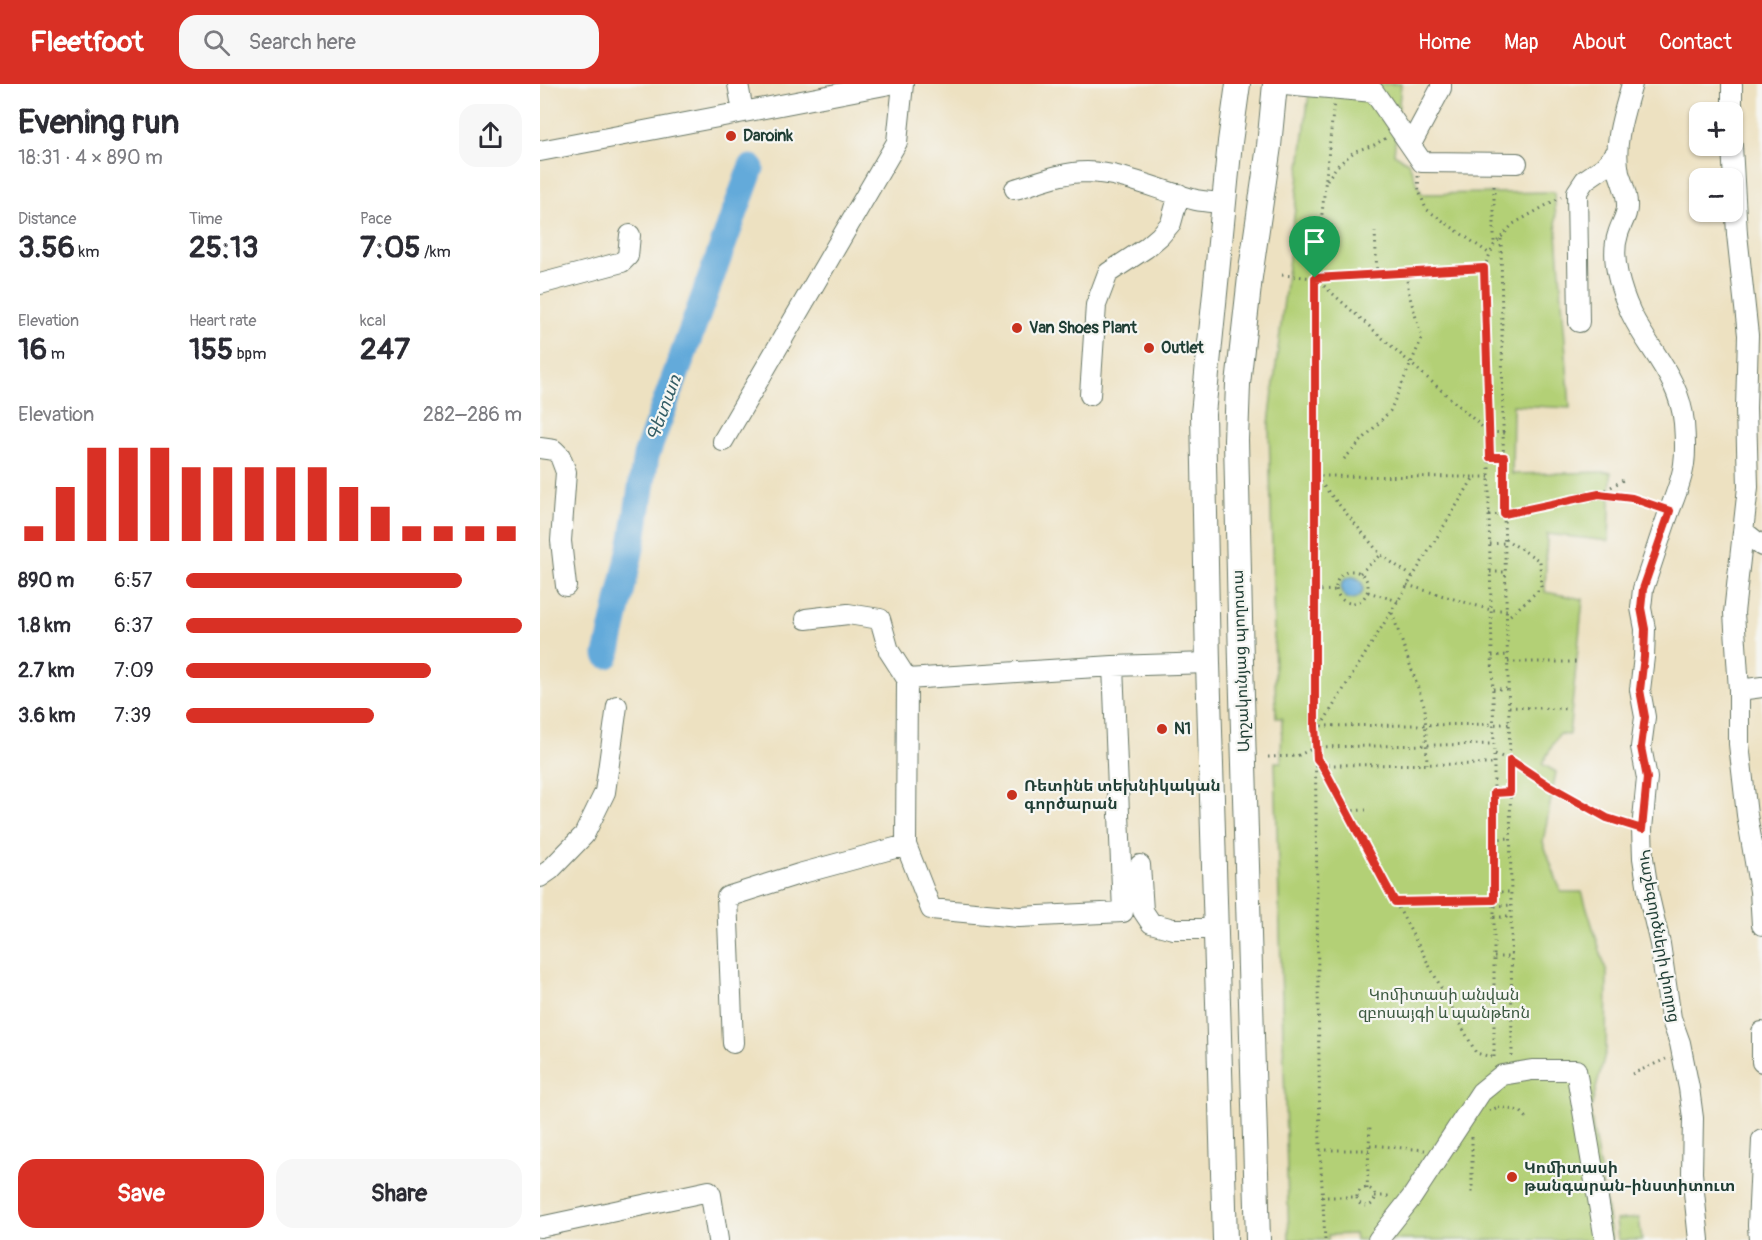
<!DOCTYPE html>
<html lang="en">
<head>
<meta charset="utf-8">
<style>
  body { margin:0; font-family:Pangolin,"Noto Sans Armenian",sans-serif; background:#f7f7f7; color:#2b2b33; height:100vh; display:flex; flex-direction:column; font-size:22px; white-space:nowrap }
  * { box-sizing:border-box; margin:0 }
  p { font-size:20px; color:#7c7c81 }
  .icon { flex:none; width:33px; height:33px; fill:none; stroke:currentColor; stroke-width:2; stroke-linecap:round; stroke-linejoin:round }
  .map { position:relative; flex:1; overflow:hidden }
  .side { display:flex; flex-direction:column; background:#fff; width:540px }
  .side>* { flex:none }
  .controls { position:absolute; left:1149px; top:18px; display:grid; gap:12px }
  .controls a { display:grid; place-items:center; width:54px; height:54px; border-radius:12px; background:#fff; box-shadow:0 2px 4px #0004; font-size:30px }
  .pin { position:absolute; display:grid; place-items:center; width:51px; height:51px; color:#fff; margin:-62px -26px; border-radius:50% 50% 50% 0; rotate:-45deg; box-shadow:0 0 6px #0007 }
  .pin .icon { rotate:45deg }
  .round { display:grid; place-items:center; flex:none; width:63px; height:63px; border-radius:18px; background:#f7f7f7 }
  .summary { display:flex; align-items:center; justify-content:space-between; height:102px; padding:0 18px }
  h1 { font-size:33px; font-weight:700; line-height:45px }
  .figures { display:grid; grid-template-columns:repeat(3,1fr); gap:9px; height:102px; padding:6px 18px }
  .figures div { display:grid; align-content:center }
  .figures b { font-size:30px; font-weight:700 }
  .figures small { font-size:16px; font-weight:400 }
  .figures p { font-size:16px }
  .chart { height:168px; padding:12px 18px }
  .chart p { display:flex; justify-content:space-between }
  .chart svg { width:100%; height:108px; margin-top:6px; stroke:#d93025; stroke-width:6 }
  .button { display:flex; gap:12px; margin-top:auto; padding:12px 18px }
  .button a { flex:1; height:69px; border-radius:18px; background:#d93025; color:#fff; font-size:24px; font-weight:700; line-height:69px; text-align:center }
  .button a+a { background:#f7f7f7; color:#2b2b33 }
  ul { padding:0 18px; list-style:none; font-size:20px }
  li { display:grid; grid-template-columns:96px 72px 1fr; align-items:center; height:45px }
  li i { height:15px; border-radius:8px; background:#d93025 }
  header { display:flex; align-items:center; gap:36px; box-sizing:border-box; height:84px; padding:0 30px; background:#d93025; color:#fff }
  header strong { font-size:28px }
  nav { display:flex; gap:33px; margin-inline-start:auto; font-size:21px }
  .search { width:420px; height:54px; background:#f7f7f7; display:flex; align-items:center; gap:15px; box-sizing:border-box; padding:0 21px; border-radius:18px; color:#7c7c81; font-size:22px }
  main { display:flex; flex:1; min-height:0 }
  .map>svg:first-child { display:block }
</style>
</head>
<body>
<header>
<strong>Fleetfoot</strong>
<div class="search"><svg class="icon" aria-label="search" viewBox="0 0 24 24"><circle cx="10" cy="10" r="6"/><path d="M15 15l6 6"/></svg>Search here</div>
<nav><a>Home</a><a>Map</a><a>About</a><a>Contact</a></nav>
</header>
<main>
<section class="side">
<div class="summary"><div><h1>Evening run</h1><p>18:31 · 4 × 890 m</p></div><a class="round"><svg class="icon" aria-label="share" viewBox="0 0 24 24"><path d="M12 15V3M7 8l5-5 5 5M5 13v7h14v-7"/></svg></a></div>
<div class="figures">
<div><p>Distance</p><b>3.56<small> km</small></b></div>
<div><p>Time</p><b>25:13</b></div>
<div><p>Pace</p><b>7:05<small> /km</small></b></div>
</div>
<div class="figures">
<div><p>Elevation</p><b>16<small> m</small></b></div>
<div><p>Heart rate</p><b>155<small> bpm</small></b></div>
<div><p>kcal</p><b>247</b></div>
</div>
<div class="chart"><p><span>Elevation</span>282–286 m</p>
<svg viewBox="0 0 160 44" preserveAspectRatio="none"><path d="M5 44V38M15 44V22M25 44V6M35 44V6M45 44V6M55 44V14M65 44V14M75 44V14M85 44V14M95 44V14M105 44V22M115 44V30M125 44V38M135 44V38M145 44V38M155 44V38"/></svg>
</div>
<ul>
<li><b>890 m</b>6:57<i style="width:82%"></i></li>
<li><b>1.8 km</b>6:37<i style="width:100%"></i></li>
<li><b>2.7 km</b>7:09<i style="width:73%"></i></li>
<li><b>3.6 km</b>7:39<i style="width:56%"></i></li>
</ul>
<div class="button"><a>Save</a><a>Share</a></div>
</section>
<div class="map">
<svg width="1222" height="1156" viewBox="0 0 1222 1156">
  <rect width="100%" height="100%" fill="#f6f6f2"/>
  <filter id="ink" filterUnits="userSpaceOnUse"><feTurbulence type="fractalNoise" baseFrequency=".0167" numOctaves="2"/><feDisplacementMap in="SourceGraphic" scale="12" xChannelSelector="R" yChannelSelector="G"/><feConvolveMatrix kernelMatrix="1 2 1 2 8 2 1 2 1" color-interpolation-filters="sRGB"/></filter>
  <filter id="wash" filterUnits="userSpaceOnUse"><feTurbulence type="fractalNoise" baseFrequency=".008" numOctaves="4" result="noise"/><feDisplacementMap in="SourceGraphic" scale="24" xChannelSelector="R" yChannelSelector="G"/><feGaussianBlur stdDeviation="1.35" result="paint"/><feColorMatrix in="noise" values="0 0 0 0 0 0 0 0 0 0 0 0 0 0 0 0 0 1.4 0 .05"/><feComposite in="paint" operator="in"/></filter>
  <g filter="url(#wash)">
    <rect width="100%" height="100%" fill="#ede1c1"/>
    <path fill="#b3d076" stroke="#698655" stroke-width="1.5" d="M 770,0 L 861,0 L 854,70 L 868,78 L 882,110 L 1014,108 L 1030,324 L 973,321 L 972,390 L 1071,388 L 1069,457 L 1007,450 L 1005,508 L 1043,515 L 1029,651 L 1019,650 L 1002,680 L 1016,688 L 1003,758 L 1021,808 L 1042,808 L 1067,889 L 1066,966 L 1050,1028 L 1072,1156 L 816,1156 L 815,1150 L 788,1151 L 788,1156 L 749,1156 L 735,678 L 741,678 L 742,634 L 736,634 L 729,340 Z
      M 1099,1134 L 1102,1156 L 1078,1156 L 1076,1136 Z"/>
    <path fill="#64aada" stroke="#427487" stroke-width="1.5" d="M801 504a11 11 0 1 1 22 0a11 11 0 1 1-22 0Z"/>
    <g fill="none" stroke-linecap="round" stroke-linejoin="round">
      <path stroke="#64aada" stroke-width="27" d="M 67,571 L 93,455 L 106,372 L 211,84"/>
    </g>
  </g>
  <g filter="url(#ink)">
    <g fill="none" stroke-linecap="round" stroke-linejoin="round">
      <defs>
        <path id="minor" d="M 198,0 L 203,28
          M 744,0 L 834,8 L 882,78 L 977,79
          M 1092,0 C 1084,29 1073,59 1079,89 C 1082,99 1087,109 1087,120 C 1088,131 1081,139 1078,150 C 1070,174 1081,207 1091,229 C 1109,267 1140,294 1144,339 C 1145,352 1146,366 1144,380 C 1142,396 1135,412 1129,428 C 1120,453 1112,479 1103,505 L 1101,524 L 1105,545 L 1104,573 L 1100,606 L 1105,633 L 1101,663 L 1107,694 L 1102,745 L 1103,774 L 1109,813 L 1120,860 L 1131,934 L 1140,959 L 1149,1004 L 1153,1034 L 1152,1089 L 1159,1156
          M 1192,0 L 1192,28
          M 871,60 L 901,4 L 901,0
          M 1192,62 L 1197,150 L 1208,251 L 1206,324 L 1208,403 L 1194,529 L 1199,606 L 1199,660 L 1207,731 L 1220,807 L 1222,841
          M 0,67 L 350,0
          M 475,105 C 499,98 522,88 547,88 C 585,89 620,107 656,116 C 665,118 674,118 683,119
          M 0,200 L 82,178 L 88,172 L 90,151
          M 1039,238 L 1037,108 L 1045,96 L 1064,83 L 1077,68
          M 550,311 L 556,221 L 568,189 L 606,164 L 620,152 L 631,139 L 639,110
          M 183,357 L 357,58 L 363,0
          M 0,364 L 14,366 L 20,372 L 26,388 L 21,457 L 26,502
          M 1203,447 L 1222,462
          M 266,535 L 308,530 L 340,535 L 349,567 L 367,595 L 366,761 L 391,825 L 479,833 L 583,828 L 573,582
          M 367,595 L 573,582 L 668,579
          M 1199,606 L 1222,603
          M 600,781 L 603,827 L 611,839 L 633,845 L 676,845
          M 0,793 L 10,786 L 44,751 L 65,708 L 77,622
          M 1222,948 L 1222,978
          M 193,959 L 187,813 L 259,790 L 366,761
          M 0,1143 L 169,1107 L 171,1111 L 178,1156
          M 838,1156 L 872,1113 L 941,1008 L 962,991 L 992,986 L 1036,986 L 1065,1156
          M 1219,1156 L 1218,1141 L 1222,1056"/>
        <path id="major" d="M 685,1156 L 668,579 L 663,330 L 690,58 L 698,0
          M 718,1156 L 701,578 L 696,356 L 698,300 L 710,193 L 729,62 L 735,0"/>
      </defs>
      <use href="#minor" stroke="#677665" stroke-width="22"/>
      <use href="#major" stroke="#677665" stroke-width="26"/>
      <path stroke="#677665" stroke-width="3" stroke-dasharray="1.5 4.5" stroke-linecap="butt" d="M 878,92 L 879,107 L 886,125 L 950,170
        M 787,96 L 797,82 L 815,67 L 834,61 L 846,54
        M 954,102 L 954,161
        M 835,147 L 837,191
        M 961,155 L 964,430 L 970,676 L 972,972
        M 944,184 L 954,161 L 973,140 L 1021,113
        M 742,191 L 775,194 L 944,184 L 949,373 L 949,431 L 954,660 L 954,976
        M 775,194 L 948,348 L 964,349
        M 949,373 L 964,373
        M 804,375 L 850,327 L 882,254 L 869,210 L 866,189
        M 775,392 L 934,393
        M 776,393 L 841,471 L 873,493
        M 1060,411 L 1092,414 L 1115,422
        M 949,431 L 964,430 L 1059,410 L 1085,395
        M 965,455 L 1000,477 L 1001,504 L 967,534
        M 950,460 L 965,459
        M796 503a16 16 0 1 1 32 0a16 16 0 1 1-32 0Z
        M 950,488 L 966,488
        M 820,489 L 841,471
        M 867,501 L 951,526 L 967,526
        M 775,507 L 796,506
        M 828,508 L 858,517
        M 852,529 L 885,624 L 887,680
        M 952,572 L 968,571
        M 968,578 L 1036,578
        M 953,605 L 969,605
        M 969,623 L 1029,625
        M 775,642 L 969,640
        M 781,642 L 934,393 L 949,393
        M 955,670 L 970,676 L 1008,701 L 1067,734 L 1086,740
        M 728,673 L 757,672 L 776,663 L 954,660
        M 778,676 L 782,681 L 936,969 L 955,974
        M 782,681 L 954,680
        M 954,709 L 970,708
        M 807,727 L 826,726
        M 954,755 L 970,754
        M 955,808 L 971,808
        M 855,818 L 954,816
        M 955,822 L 971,821
        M 954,833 L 971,833
        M 954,873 L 971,873
        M 953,930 L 971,930
        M 1092,990 L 1126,975
        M 958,1023 L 980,1027 L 987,1034
        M 949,1027 L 958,1023
        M 932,1053 L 932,1110
        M 830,1061 L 885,1066
        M 780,1066 L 829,1066
        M817 1113a9 9 0 1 1 18 0a9 9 0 1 1-18 0Z
        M 827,1105 L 830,1042
        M 835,1112 L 852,1112
        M 781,1113 L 817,1113
        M 785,1156 L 780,1066 L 775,642 L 775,194 L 794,19"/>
      <use href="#minor" stroke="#fff" stroke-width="20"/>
      <use href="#major" stroke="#fff" stroke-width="24"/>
    </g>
  </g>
  <g fill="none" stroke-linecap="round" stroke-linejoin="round" filter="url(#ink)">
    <defs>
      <path id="route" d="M 944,184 L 950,373 L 964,373 L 964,430 L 1059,410 L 1092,414 L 1130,427 L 1103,505 L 1101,524 L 1105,545 L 1104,573 L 1100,606 L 1105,633 L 1101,663 L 1107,694 L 1102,745 L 1067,734 L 1008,701 L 970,676 L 970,708 L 954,709 L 954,816 L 855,818 L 782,681 L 777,675 L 775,642 L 775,194 Z"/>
    </defs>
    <use href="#route" stroke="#fff" stroke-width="12"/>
    <use href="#route" stroke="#d93025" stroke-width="8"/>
  </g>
  <g fill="#c8321e" stroke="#f6f6f2" stroke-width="2">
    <circle cx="191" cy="52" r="6"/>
    <circle cx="477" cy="244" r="6"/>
    <circle cx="609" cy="264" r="6"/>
    <circle cx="622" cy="645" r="6"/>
    <circle cx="472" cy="711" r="6"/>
    <circle cx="972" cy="1093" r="6"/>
  </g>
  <g text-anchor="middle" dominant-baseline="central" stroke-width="4.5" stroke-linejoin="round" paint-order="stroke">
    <g font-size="16" font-weight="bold" fill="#1f3d34" stroke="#f6f6f2" text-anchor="start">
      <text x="203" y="52">Daroink</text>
      <text x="489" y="244">Van Shoes Plant</text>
      <text x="621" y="264">Outlet</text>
      <text x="634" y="645">N1</text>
      <text x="484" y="702">Ռետինե տեխնիկական<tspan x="484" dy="18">գործարան</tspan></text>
      <text x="984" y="1084">Կոմիտասի<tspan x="984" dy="18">թանգարան-ինստիտուտ</tspan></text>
    </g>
    <g font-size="16" fill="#1f3d34" stroke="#f6f6f2">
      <text transform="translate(701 577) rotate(-92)">Արշակունյաց պողոտա</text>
      <text transform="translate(1119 852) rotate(80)">Կաշեգործների փողոց</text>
    </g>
    <g font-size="16" fill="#3d5a41" stroke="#f6f6f2">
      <text x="904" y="911">Կոմիտասի անվան<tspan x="904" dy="18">զբոսայգի և պանթեոն</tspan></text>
    </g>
    <g font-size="18" font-style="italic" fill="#345e66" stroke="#f6f6f2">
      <text transform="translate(124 324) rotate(-70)">Գետառ</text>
    </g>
  </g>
</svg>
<div class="controls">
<a>+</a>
<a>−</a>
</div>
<div class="pin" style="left:775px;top:194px;background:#1e9e55"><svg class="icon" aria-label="arrive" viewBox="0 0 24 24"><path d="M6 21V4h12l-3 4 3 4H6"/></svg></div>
</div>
</main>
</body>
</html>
